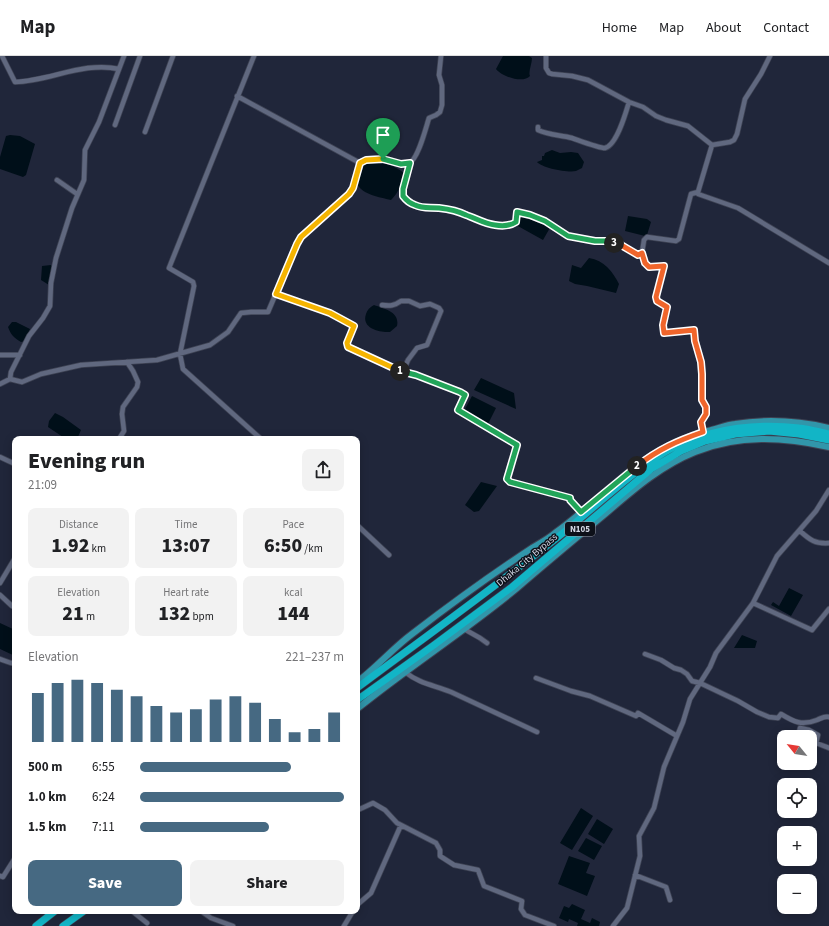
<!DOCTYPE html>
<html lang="en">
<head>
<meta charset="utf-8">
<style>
  body { margin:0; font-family:"Source Sans 3",sans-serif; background:#f2f2f2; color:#202124; height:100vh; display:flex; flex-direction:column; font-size:15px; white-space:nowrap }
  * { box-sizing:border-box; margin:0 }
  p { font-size:13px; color:#757577 }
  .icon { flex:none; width:22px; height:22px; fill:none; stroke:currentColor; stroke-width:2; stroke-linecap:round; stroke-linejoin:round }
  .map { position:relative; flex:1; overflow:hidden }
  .drawer { position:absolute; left:12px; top:380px; width:348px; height:478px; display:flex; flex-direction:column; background:#fff; border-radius:8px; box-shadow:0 2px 10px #0003 }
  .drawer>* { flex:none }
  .needle { width:26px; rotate:300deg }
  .fabs { position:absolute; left:777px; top:674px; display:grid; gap:8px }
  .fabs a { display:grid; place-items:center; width:40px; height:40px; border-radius:8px; background:#fff; box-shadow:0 2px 10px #0003; font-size:20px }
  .pin { position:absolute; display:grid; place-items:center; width:34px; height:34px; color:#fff; margin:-41px -17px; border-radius:50% 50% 50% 0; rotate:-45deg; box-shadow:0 0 4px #0007 }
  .pin .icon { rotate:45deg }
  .km { position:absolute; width:20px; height:20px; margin:-10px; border-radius:50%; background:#222; color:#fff; font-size:11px; line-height:20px; text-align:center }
  .round { display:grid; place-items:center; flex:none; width:42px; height:42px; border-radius:8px; background:#f2f2f2 }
  .overview { display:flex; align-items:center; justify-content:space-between; height:68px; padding:0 16px }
  h1 { font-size:22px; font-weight:800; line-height:30px }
  .stats { display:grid; grid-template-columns:repeat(3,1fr); gap:6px; height:68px; padding:4px 16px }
  .stats div { display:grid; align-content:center; border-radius:8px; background:#f2f2f2; text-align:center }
  .stats b { font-size:20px; font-weight:800 }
  .stats small { font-size:11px; font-weight:400 }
  .stats p { font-size:11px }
  .chart { height:112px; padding:8px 16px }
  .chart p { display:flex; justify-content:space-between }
  .chart svg { width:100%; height:72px; margin-top:4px; stroke:#466982; stroke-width:6 }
  .action { display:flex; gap:8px; margin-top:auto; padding:8px 16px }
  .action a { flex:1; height:46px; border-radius:8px; background:#466982; color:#fff; font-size:16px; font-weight:800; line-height:46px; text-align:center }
  .action a+a { background:#f2f2f2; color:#202124 }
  ul { padding:0 16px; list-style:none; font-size:13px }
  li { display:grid; grid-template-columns:64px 48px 1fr; align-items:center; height:30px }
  li i { height:10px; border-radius:5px; background:#466982 }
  header { display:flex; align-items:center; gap:24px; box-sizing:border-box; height:56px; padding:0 20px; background:#fff; border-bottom:1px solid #e0e0e0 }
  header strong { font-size:19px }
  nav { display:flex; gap:22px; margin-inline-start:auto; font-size:14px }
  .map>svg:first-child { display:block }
</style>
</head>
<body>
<header>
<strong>Map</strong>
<nav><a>Home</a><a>Map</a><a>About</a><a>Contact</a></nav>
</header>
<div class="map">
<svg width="829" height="870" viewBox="0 0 829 870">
  <rect width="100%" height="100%" fill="#20263a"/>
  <path fill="#000f19" d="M 503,0 L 529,0 L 532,2 C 532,8 528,16 530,20 C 523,28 501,20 496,13 Z
    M 10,79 L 20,80 L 35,88 L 26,119 L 23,121 L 0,113 L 0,101 L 6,80 Z
    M 552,94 L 560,97 L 571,96 L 578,97 L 584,106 L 582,112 C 580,113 578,114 576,115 C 568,117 542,112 537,106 L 542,104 L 542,100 L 544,100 L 545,97 Z
    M 372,105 C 383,105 395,110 404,117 C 402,128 399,136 391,144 C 379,141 363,139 357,128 L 365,107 Z
    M 518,159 L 529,160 L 551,170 L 543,184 L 516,169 Z
    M 628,160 L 647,163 L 651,166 L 647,179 L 645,180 L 625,175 Z
    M 589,202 C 604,204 613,216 619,228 L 616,237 L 587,230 L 575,228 L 569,225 L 572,209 L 581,212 Z
    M 51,209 L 52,211 L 49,229 L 41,224 L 42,210 Z
    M 374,249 C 385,253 400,256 397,270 L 390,276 C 379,277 361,272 366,258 C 367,254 370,251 374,249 Z
    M 12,266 L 16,266 L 30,273 L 25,285 L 21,286 C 14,282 11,279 8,271 Z
    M 481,322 L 514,337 L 516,353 L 474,334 Z
    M 472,340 L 496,352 L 488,368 L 464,355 Z
    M 55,357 L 63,361 L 81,374 L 77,383 L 66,383 L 48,371 L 49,365 Z
    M 481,426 L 497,430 L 479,455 L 474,456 L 465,449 Z
    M 789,532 L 803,539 L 791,560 L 771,549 L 773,546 L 779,550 Z
    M 0,567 L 15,574 L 15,600 L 0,593 Z
    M 742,579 L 757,585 L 755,592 L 734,592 Z
    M 581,752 L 593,760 L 572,794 L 560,787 Z
    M 597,763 L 613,773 L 604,788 L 588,778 Z
    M 586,782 L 602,790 L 594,804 L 578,795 Z
    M 569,800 L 590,807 L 586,817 L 595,820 L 587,840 L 558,828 Z
    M 572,848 L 585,854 L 581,863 L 590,867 L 592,862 L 600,866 L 599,870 L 577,870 L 578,867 L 569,863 L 568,866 L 559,862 L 564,850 L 569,852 Z"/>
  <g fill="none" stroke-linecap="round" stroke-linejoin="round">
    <defs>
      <path id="minor" d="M 2,0 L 15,26 C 50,25 84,5 119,13
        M 254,0 L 169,212 L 193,226 L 194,230 L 180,298 L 183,313 L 261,383
        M 237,40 L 360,107
        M 115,69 L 140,0
        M 538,71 L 538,74 C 548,79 561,79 572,82 C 578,84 599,92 605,92 C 617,89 626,56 629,46
        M 145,76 L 173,0
        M 712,89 L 730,86 L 734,84 L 737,78 L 745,43 L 761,18 L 770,0
        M 410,107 L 403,133 L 403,140 L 407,146 L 423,152 L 438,152 L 463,158 L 493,169 L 501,169 L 514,168 L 516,166 L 517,156 L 530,159 L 545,165 L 568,180 L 595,185 L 609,185 L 621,189 L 638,199 L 642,197 L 644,184 L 647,181 L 676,185 L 679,183 L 691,138 L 698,136 L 712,89 L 688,70 L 666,64 L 656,60 L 643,51 L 629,46 L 588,24 L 572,20 L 552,18 L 549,17 L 546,12 L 546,0
        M 57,124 L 77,138
        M 698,136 L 698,138 L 738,152 L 829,207
        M 642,197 L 645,207 L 649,211 L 664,210 L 656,241 L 657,245 L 667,251 L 663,269 L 664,277 L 694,274 L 695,285 L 701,306 L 703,318 L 702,344 L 706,351 L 706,358 L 701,366 L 703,376
        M 276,238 L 329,257 L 354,270 L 347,287 L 348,291 L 399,315 L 416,319 L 460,336 L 465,339 L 458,354 L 517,389 L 507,423 L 510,426 L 571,442 L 570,444 L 581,456
        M 382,249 C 390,250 394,250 401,245 L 409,245 L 420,250 L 430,248 L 439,252 L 441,255 L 427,289 L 417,292 L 408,304 L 403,316
        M 0,299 L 20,299
        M 10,323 L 11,316 L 29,280 L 43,262 L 50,250 L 51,227 L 56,202 L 72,152 L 84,124 L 85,94 L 99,66 L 124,0
        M 0,328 L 10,323 L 22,326 L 41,318 L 81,309 L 157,304 L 210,289 L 228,276 L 241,257 L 251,256 L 268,256 L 297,188 L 301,181 L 349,138 L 353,132 L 360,107 C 364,103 370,104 375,104 C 385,103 401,110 409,107 C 418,104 426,71 429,62 L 436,59 L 440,56 L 442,49 L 442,29 L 439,19 L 441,0
        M 119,383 L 124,375 L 122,358 L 123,351 L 137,331 L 138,326 L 133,315 L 127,306
        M 0,401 L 15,408
        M 357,469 L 389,499
        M 800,475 C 810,484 815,488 829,487
        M 0,527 L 15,502
        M 0,539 L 12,550 L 15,551
        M 753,547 L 812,574 L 829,553
        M 464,573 L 480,582 L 487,587
        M 645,598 L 661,604 L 674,612 L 681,614 L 687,618 L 692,625 L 700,627 L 738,645 L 757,656 L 769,661 L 778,662 L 781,658 C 794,666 802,670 817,664 C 822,662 824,660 829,661
        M 0,603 L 11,607 L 15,607
        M 405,616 C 420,628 434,629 451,636 L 537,676
        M 536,622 L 571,635 L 590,640 L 636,660 L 638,657 L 677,680
        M 799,677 L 800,672 L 809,674 L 818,679 L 816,687 L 829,692
        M 357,752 L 360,753 L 373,747 L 385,754 L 397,767 L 436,787 L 440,794 L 440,800 L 454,809 L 478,814 L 484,830 L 522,845 L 521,853 L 525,859 L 554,870
        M 635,819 L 666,831 L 670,844
        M 0,820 L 3,821 L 15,802
        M 357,849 L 371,837 L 401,769
        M 132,855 L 147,867
        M 201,855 L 211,862 L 233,870
        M 344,870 L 353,855
        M 613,870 L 627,852 L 640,800 L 639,780 L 654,752 L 664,711 L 683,666 L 690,643 L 710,611 L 716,597 L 753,547 L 777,500 L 816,455 L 829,434"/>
      <path id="major" d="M 708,375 C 717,373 726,369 735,368 C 766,363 799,365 829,372
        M 357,626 C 376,612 392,593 412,578 C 451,548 491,519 532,492 C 540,487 548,483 555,477 C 600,445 636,400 689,381
        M 357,653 C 409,611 465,575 516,533 C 545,508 575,483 604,459 C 632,435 660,410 695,396 C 739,378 784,381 829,391"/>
      <path id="highway" d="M 357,632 C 424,582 492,533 558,481 C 584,460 608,438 635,417 C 648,407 663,396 678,389 C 716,372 759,367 799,372 C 809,373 819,376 829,378
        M 357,644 L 434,589 L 512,531 L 651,413 L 681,395 L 705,385 L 735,378 L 769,375 L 799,378 L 829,384
        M 36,870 L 55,855
        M 63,870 L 84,855"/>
    </defs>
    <use href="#minor" stroke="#3e4354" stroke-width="6"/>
    <use href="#major" stroke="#3e4354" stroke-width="8"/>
    <use href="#highway" stroke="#3e4354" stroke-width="8"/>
    <use href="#minor" stroke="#60687f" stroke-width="4.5"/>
    <use href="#major" stroke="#3196aa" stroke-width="6"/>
    <use href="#highway" stroke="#12b5c6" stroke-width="7"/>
  </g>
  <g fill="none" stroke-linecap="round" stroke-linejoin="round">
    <defs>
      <path id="split-1" d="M 383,103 L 366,104 L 360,107 L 353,132 L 349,138 L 301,181 L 297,188 L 276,238 L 330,257 L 354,270 L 347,287 L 348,291 L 400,315"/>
      <path id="split-2" d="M 400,315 L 416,319 L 460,336 L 465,339 L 458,354 L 517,389 L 507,423 L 510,426 L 570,442 L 570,444 L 581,456 L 637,410"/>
      <path id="split-3" d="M 614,187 L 621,189 L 638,199 L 642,197 L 645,207 L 649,211 L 664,210 L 656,241 L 657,245 L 667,251 L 663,269 L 664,277 L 694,274 L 695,285 L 701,306 L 702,318 L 702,344 L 706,351 L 706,358 L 701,366 L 703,376 C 677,385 659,393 637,410"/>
      <path id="split-4" d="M 383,103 L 401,108 L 410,107 L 403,133 L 403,140 C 406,144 409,147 415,149 C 423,153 430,151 439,152 C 448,153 458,155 466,159 C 475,162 485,168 495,169 C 501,170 510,170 516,166 L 517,156 L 530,159 L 545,165 L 568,180 L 595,185 L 609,185 L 614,187"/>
    </defs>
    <use href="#split-1" stroke="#fff" stroke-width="8"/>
    <use href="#split-2" stroke="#fff" stroke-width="8"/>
    <use href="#split-3" stroke="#fff" stroke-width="8"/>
    <use href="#split-4" stroke="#fff" stroke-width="8"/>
    <use href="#split-1" stroke="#f5b400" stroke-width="5"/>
    <use href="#split-2" stroke="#22a559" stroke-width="5"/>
    <use href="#split-3" stroke="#f0652b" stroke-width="5"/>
    <use href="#split-4" stroke="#22a559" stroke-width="5"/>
  </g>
  <g text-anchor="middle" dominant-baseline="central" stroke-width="3" stroke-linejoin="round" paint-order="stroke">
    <rect fill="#0d1019" stroke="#989ba8" stroke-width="1" x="565" y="466" width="30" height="14" rx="3"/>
    <g font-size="9" font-weight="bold" fill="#d3d7e5">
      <text x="580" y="473">N105</text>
    </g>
    <g font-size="10" fill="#d3d7e5" stroke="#0d1019">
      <text transform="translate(527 504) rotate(-40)">Dhaka City Bypass</text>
    </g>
  </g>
</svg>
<div class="fabs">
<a><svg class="needle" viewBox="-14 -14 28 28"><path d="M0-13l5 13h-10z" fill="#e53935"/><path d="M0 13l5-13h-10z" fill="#757577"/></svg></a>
<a><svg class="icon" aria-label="locate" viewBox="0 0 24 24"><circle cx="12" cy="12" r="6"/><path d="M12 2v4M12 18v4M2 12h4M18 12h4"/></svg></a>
<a>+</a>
<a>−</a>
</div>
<div class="pin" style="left:383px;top:103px;background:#1e9e55"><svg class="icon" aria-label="arrive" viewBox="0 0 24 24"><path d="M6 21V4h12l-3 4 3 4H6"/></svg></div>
<b class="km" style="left:400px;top:315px">1</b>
<b class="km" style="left:637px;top:410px">2</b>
<b class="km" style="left:614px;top:187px">3</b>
<section class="drawer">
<div class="overview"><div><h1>Evening run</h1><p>21:09</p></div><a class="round"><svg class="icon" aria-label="share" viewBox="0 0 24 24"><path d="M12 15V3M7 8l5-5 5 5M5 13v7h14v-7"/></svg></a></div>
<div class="stats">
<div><p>Distance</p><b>1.92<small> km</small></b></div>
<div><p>Time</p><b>13:07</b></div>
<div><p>Pace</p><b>6:50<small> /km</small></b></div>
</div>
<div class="stats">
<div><p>Elevation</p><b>21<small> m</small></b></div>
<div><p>Heart rate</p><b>132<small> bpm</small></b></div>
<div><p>kcal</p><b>144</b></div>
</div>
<div class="chart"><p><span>Elevation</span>221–237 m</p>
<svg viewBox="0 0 160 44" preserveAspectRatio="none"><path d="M5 44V14M15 44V8M25 44V6M35 44V8M45 44V12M55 44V16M65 44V22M75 44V26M85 44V24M95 44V18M105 44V16M115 44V20M125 44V30M135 44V38M145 44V36M155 44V26"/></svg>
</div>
<ul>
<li><b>500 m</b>6:55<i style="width:74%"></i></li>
<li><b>1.0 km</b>6:24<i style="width:100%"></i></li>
<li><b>1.5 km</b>7:11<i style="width:63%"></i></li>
</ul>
<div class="action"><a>Save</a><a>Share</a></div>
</section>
</div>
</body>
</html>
